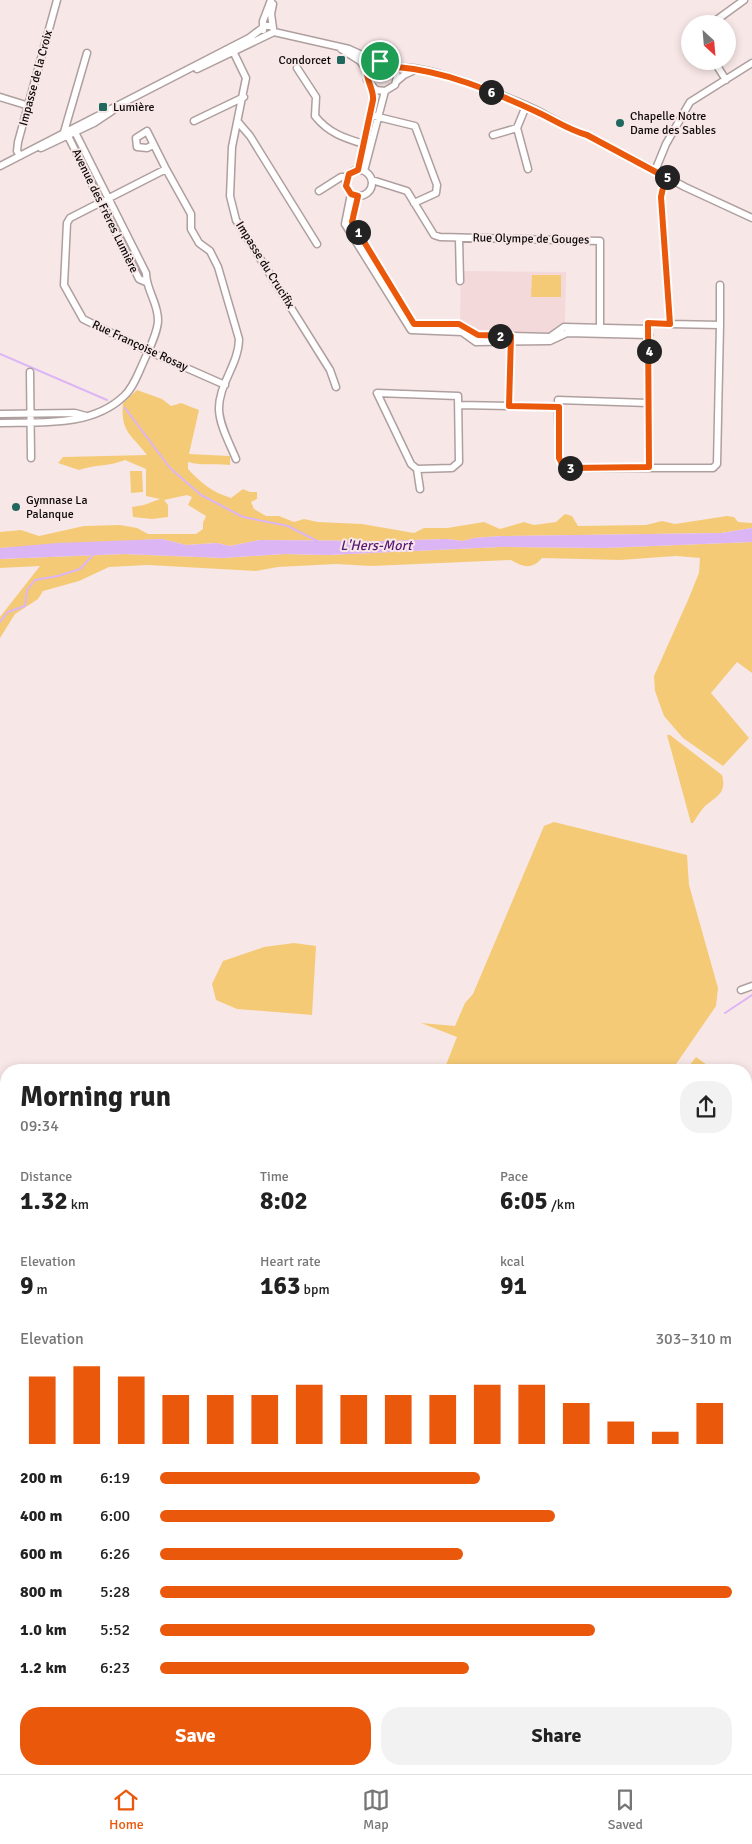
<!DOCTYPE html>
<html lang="en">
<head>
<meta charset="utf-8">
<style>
  body { margin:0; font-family:Signika,sans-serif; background:#f2f2f2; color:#222; height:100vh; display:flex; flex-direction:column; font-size:19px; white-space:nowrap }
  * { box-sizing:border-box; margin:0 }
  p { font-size:16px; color:#767676 }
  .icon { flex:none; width:28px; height:28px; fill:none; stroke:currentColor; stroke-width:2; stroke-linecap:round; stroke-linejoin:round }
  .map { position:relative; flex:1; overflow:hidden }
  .drawer { position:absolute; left:0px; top:1064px; width:752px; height:711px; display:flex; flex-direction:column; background:#fff; border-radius:20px 20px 0 0; box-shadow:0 2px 8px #0003 }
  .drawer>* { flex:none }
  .needle { width:32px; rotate:154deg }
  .buttons { position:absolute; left:681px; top:15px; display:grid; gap:10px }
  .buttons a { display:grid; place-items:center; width:55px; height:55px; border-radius:50%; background:#fff; box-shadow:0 2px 8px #0003; font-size:25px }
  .pin { position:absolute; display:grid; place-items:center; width:42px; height:42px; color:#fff; margin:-21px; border:2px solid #fff; border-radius:50%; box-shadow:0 1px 5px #0007 }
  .km { position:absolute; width:25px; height:25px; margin:-12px; border-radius:50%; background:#222; color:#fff; font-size:14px; line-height:25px; text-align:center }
  .round { display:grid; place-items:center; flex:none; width:52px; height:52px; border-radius:20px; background:#f2f2f2 }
  .head { display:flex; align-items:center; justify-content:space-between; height:85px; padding:0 20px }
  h1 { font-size:28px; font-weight:700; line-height:38px }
  .stats { display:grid; grid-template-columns:repeat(3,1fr); gap:8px; height:85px; padding:5px 20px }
  .stats div { display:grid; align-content:center }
  .stats b { font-size:25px; font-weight:700 }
  .stats small { font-size:14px; font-weight:400 }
  .stats p { font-size:14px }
  .chart { height:140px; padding:10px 20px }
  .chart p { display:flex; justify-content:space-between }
  .chart svg { width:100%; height:90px; margin-top:5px; stroke:#ea580c; stroke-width:6 }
  .button { display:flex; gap:10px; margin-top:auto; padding:10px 20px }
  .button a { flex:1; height:58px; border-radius:20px; background:#ea580c; color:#fff; font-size:20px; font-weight:700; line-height:58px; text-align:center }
  .button a+a { background:#f2f2f2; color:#222 }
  ul { padding:0 20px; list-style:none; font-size:16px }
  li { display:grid; grid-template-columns:80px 60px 1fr; align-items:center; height:38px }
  li i { height:12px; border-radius:6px; background:#ea580c }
  .menu { display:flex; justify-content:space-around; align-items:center; height:70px; border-top:1px solid #e0e0e0; background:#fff; font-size:14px; color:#767676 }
  .menu a { display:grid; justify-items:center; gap:2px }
  .menu .current { color:#ea580c }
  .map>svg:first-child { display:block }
</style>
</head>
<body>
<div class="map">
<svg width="752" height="1774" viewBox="0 0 752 1774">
  <rect width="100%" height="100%" fill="#f8e7e7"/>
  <path fill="#f3d9d9" d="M 461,271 L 566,272 L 565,323 L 561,323 L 548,333 L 478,331 L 465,322 L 460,321 Z"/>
  <path fill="#f5ca77" d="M 532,275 L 561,275 L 561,297 L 531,297 Z
    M 137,390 L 162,399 L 171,406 L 181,403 L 199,410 L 189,454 L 230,456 L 230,465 C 215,463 202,466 188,462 L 188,469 C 201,483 212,492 231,498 L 243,489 L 250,492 L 257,492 L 257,499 L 251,502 L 254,509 L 266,516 L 279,516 L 294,522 L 304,519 L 318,522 L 362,524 L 414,533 L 424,528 L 447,528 L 484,522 L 500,529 L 524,522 L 534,525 L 556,522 L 565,514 L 572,516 L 578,526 L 646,525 L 662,521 L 675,524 L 727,516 L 734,517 L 738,522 L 752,523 L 752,528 L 721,533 L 501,536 L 474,538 L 463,541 L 447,539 L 383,541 L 260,540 L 230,546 L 217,543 L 186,545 L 162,539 L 0,548 L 0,532 L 21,530 L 39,536 L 84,526 L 120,525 L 137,528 L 148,534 L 196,534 L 203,529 L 203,523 L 206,516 L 188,505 L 192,497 L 187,495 L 164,500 L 168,505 L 168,517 L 152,519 L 133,517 L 132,507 L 144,505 L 160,499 L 146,496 L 146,469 L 125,460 C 107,467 96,464 79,470 L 58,463 L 63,457 L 147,455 C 132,435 120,432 123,403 Z
    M 130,471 L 142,471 L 143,492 L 131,493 Z
    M 752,542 L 752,673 L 737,662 L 711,693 L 749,738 L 723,766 L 683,738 L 664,716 L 655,691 L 654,676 L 688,600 L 699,573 L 700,558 L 676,556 L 620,560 L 542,558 C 532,570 523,567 511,560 L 371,566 L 336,564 L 278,567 L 256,571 L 148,565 L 109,567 L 79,581 L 43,591 L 38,599 L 15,614 L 0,638 L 0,617 L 40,566 L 0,568 L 0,559 L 124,554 L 223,558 L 284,554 L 328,555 L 500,547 L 604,548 Z
    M 667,735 L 670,735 L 722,775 C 727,793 717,796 705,806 C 700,811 697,817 693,823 L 691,823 Z
    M 554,822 L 687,855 L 689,885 L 718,988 L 716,1006 L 672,1070 L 444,1070 L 457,1037 L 421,1023 L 455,1026 L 465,1003 L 473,994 L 544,826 Z
    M 294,943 L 316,946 L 312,1015 L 237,1009 L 216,1000 L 212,984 L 223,961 L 264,947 Z
    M 696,1057 L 714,1070 L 686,1070 Z
    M 0,1245 L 6,1253 L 6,1463 L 0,1467 Z
    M 6,1488 L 6,1769 L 309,1769 L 306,1774 L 0,1774 L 0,1492 Z"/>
  <path fill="#dcb5f5" d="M 752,528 L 752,542 L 604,548 L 500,547 L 328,555 L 284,554 L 223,558 L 124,554 L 0,559 L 0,548 L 57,543 L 162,539 L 186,545 L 217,543 L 230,546 L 260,540 L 383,541 L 447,539 L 463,541 L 474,538 L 501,536 L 721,533 Z"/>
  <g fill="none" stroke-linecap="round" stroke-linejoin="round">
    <path stroke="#dcb5f5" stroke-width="2" d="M 0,354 L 107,400
      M 125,408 L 170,468 L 201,495 L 243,517 L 288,526 L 317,541
      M 0,622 L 8,612 L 25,606 L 27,590 L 35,580 L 58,576 L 80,569 L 93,555
      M 725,1013 L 752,995
      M 78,1774 L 84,1769
      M 214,1774 L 222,1769"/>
    <defs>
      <path id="minor" d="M 273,4 L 271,14 L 273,28
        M 711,24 L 744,0
        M 263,30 L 263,21 L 271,0
        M 274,32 L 349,49 L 371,59 L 389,63 L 395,68 L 397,77 L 395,85 L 385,91 L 376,90 L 367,80 L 370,67 L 380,61
        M 231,47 L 246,78 L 232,147 L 230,196 L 236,220 L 330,370 L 336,387
        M 341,49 L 360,61 L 368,71
        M 714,61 L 726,80
        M 297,68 L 316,97 L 315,116 C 330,135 348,139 370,146
        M 395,68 C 423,62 522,101 549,117 C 562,124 572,131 587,135 L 685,187 L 752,218
        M 197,69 L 274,32
        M 397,81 L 404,75 L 417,69
        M 0,97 L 29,106
        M 526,106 L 517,128 L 528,169
        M 370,115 L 415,126 L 437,185 L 436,193 L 414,203
        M 194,121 L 244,97
        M 238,122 L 250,136 L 317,244
        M 69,130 L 68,136 L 139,279 L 146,282
        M 64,132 L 87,53
        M 493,135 L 517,128
        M 153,145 L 147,148 L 137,147 L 136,138 L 147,131 L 166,169
        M 41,148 L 94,123 L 112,111
        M 20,156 L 17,151 L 18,142 L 57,0
        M 0,166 L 249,38 L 265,26 L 272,26
        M 359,170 L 373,100 L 372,88
        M346 183a13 13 0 1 1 26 0a13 13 0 1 1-26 0Z
        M 364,171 L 385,91
        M 655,171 L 666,144 L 690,102 L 752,63
        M 372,180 L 407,191 L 434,235 L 440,237 L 600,241 L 600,332
        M 319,191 L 341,177 L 347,177
        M 351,194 L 345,224 L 411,330 L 462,332 L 476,342 L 550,341 L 567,333 L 649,335
        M 358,196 L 352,222 L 414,324 L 459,324 L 478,335 L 511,336 L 550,337 L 564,327 L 648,329
        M 459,238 L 460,281
        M 720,325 L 720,285
        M 30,372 L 31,458
        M 225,385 L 148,351 L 83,319 L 64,285 L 67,223 L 70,218 L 166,169 L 191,214 L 191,229 L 199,243 L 210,251 L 218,267 L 239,339 C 239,364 218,385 219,410 C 220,427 230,444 236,459
        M 377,393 L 458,396 L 459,462 L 452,468 L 417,469 L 411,464 Z
        M 648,403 L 558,400 L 559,458 L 562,464 L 570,468 L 713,468 L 717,464 L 720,325 L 670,324
        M 459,405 L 559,407
        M 509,406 L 511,338
        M 0,414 L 75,413 L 86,416
        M 0,423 C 41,422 92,427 124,396 C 133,388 138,374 143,363 C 148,351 158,333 158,320 C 158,302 146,290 146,273 L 76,134 L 69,130
        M 649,467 L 648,323 L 670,324 L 661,197 L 664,183 L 667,178
        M 417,469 L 420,489
        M 741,990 L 752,986
        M 0,1115 L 6,1130
        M 752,1139 L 752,1141
        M 746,1336 L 752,1337
        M 746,1354 L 752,1353
        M 746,1452 L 752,1456
        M 0,1475 L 6,1471
        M 746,1483 L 752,1475
        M 746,1518 L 752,1522
        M 746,1597 L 752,1589
        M 746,1623 L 752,1628
        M 461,1769 L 466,1774
        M 745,1769 L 752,1774"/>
    </defs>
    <use href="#minor" stroke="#af9f9f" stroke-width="9"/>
    <use href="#minor" stroke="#fff" stroke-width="6"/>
  </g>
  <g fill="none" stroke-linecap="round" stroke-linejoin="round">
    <defs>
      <path id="route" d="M 380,61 C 387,61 392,67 397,67 C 446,71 491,91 535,111 C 553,119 568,130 587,135 L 667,178 L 664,183 L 661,197 L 670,324 L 648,323 L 649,467 L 570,468 L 562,464 L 559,458 L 559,407 L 509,406 L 511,336 L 478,335 L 459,324 L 414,324 L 352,222 L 358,196 L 351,194 L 346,186 L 349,174 L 358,170 L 373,100 C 375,85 354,68 380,61 Z"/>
    </defs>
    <use href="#route" stroke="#fff" stroke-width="10"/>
    <use href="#route" stroke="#ea580c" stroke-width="6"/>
  </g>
  <g fill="#20685d" stroke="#f8e7e7" stroke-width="2">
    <rect x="336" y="55" width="10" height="10" rx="2.5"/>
    <rect x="98" y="102" width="10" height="10" rx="2.5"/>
    <circle cx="620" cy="123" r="5"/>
    <circle cx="16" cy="507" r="5"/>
  </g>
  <g text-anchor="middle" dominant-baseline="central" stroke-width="4" stroke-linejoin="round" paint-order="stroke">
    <g font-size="12" fill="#0f0a0a" stroke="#f8e7e7" text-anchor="start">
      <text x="331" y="60" text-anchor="end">Condorcet</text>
      <text x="113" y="107">Lumière</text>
      <text x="630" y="116">Chapelle Notre<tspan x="630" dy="14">Dame des Sables</tspan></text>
      <text x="26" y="500">Gymnase La<tspan x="26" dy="14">Palanque</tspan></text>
    </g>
    <g font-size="12" fill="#0f0a0a" stroke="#f8e7e7">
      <text transform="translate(36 78) rotate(-75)">Impasse de la Croix</text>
      <text transform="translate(105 211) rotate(64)">Avenue des Frères Lumière</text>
      <text transform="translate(531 239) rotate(1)">Rue Olympe de Gouges</text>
      <text transform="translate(265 265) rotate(58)">Impasse du Crucifix</text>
      <text transform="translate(140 346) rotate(25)">Rue Françoise Rosay</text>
    </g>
    <g font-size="14" font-style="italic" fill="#571975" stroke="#f8e7e7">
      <text x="376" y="545">L'Hers-Mort</text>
    </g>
  </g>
</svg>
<div class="buttons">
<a><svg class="needle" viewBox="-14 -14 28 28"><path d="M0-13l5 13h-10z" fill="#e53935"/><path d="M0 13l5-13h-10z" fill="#767676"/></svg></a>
</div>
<div class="pin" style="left:380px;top:61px;background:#1e9e55"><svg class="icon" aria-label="arrive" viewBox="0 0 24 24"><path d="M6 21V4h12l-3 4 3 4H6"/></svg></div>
<b class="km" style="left:358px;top:232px">1</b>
<b class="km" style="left:500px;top:336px">2</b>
<b class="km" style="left:570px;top:468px">3</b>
<b class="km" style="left:649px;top:351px">4</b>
<b class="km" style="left:667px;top:177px">5</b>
<b class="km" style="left:491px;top:92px">6</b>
<section class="drawer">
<div class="head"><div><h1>Morning run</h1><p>09:34</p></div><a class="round"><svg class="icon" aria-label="share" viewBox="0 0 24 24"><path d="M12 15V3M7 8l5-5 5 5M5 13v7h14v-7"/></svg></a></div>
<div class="stats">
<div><p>Distance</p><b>1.32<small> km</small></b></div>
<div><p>Time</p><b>8:02</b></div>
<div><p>Pace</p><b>6:05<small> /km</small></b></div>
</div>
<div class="stats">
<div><p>Elevation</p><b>9<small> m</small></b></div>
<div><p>Heart rate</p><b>163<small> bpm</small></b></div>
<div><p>kcal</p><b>91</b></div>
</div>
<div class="chart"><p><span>Elevation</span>303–310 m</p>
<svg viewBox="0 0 160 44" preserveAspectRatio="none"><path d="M5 44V11M15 44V6M25 44V11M35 44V20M45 44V20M55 44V20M65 44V15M75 44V20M85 44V20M95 44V20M105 44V15M115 44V15M125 44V24M135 44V33M145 44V38M155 44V24"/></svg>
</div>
<ul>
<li><b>200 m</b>6:19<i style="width:56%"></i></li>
<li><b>400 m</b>6:00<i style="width:69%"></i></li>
<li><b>600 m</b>6:26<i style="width:53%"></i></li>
<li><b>800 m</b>5:28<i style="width:100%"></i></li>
<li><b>1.0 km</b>5:52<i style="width:76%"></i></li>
<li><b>1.2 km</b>6:23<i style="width:54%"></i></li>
</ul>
<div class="button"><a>Save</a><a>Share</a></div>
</section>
</div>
<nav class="menu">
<a class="current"><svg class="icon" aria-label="home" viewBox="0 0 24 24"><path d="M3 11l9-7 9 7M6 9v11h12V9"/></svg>Home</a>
<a><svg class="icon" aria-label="map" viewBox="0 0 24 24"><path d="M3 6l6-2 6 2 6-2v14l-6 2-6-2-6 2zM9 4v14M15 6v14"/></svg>Map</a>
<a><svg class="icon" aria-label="saved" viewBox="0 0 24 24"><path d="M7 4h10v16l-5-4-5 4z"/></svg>Saved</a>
</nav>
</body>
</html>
